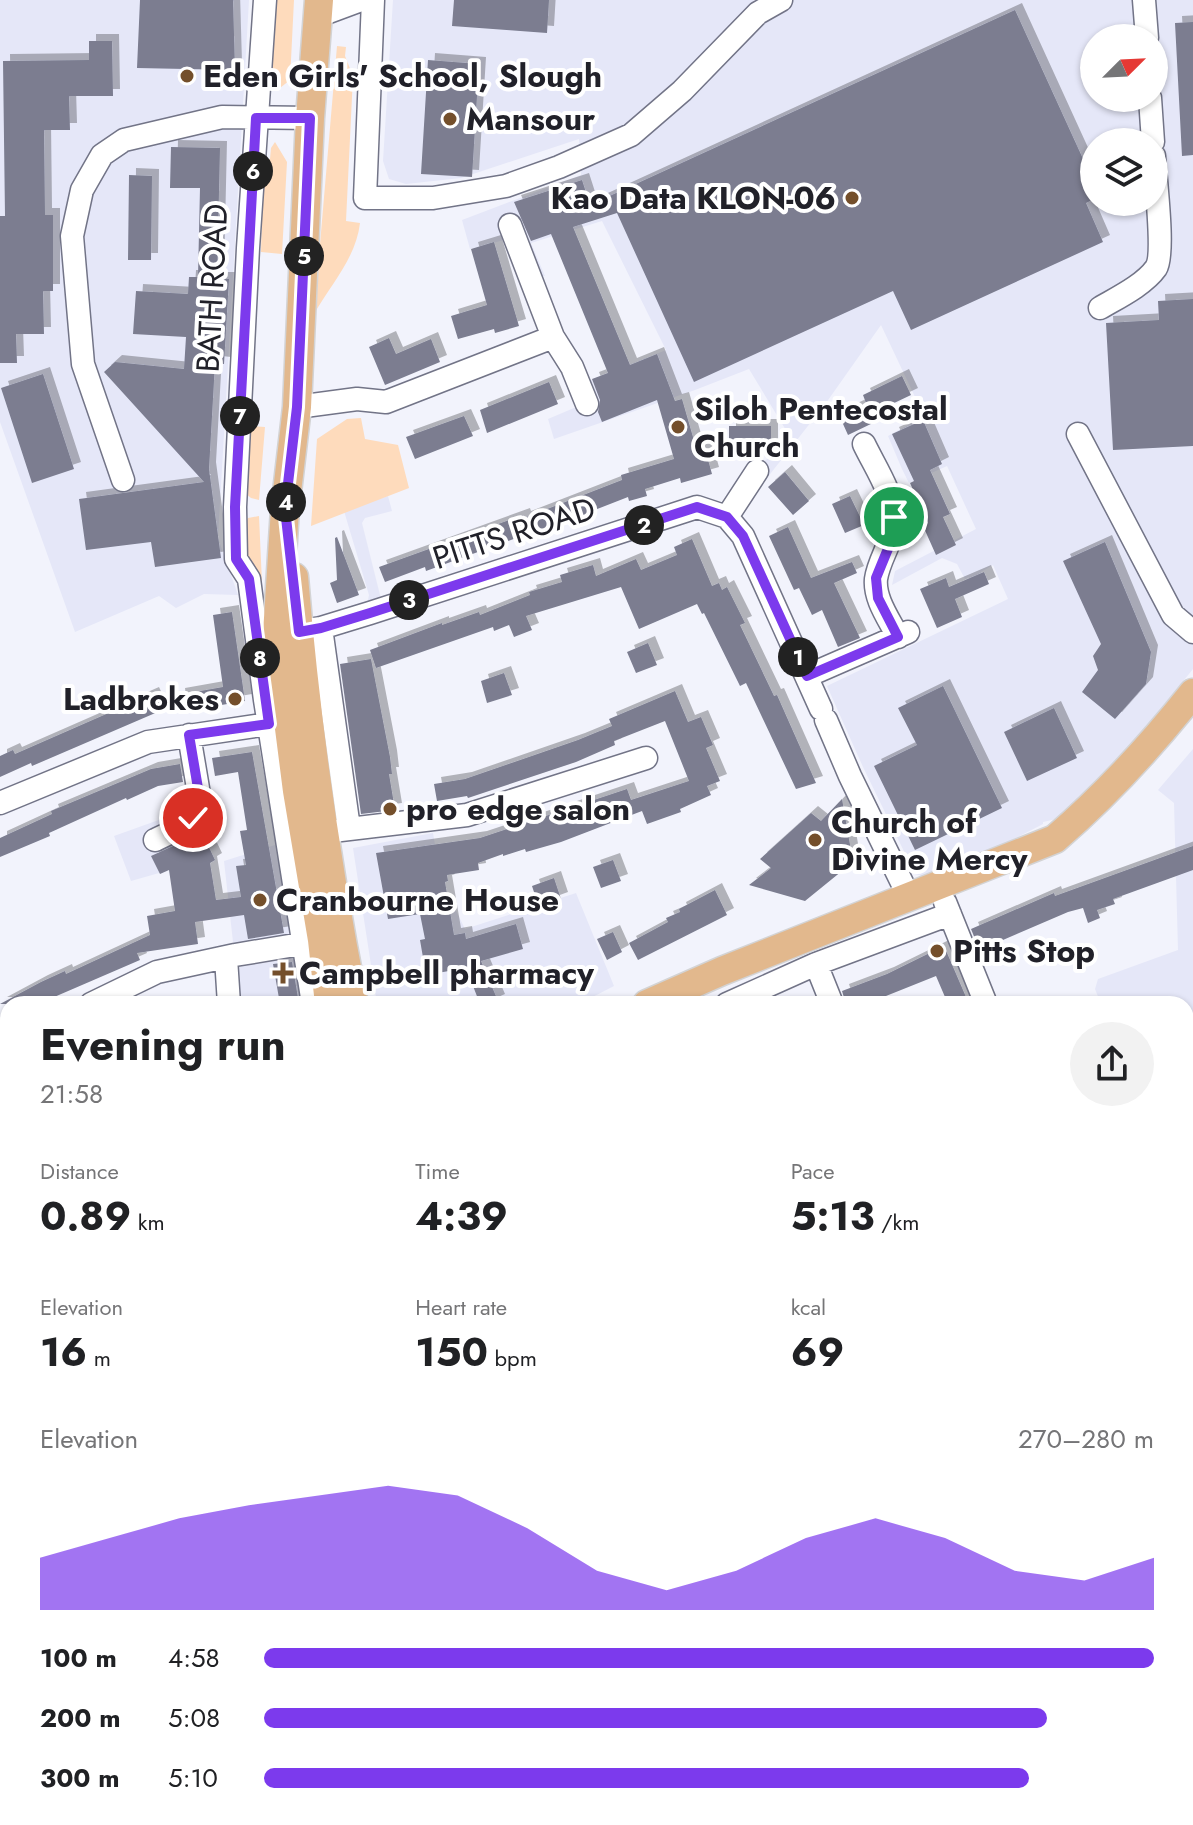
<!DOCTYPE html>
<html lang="en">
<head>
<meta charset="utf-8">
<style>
  body { margin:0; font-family:Jost,sans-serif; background:#f2f2f2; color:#202124; height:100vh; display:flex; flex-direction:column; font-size:30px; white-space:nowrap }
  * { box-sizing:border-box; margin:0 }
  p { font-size:26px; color:#757577 }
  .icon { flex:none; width:44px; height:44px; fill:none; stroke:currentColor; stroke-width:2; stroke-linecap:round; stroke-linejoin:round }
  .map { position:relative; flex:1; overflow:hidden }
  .panel { position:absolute; left:0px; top:996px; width:1194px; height:830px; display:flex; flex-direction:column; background:#fff; border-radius:24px 24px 0 0; box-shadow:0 2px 6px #0004 }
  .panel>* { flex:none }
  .needle { width:52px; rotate:66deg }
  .controls { position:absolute; left:1080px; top:24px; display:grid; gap:16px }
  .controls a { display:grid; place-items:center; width:88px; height:88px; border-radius:50%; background:#fff; box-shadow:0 2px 6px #0004; font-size:40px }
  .pin { position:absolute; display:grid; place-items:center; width:68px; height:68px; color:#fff; margin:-34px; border:4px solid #fff; border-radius:50%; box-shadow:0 2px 8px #0007 }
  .km { position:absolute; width:40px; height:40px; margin:-20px; border-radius:50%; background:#222; color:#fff; font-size:22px; line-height:40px; text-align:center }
  .round { display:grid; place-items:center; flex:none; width:84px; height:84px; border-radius:42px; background:#f2f2f2 }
  .overview { display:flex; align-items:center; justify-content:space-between; height:136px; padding:0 40px }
  h1 { font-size:44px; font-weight:700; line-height:60px }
  .figures { display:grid; grid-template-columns:repeat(3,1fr); gap:12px; height:136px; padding:8px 40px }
  .figures div { display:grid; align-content:center }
  .figures b { font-size:40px; font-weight:700 }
  .figures small { font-size:22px; font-weight:400 }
  .figures p { font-size:22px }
  .chart { height:224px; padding:16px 40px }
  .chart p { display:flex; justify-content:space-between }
  .chart svg { width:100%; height:144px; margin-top:8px; fill:#7c3aed; opacity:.7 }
  ul { padding:0 40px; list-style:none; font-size:26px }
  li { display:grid; grid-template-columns:128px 96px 1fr; align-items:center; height:60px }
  li i { height:20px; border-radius:10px; background:#7c3aed }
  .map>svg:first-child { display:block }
</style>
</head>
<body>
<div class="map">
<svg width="1193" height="1825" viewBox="0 0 1193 1825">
  <defs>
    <filter id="shadow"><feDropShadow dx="7" dy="-7" stdDeviation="0" flood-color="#0004"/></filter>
  </defs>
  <rect width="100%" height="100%" fill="#f2f3fc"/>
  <path fill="#e5e7f8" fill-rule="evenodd" d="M 0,0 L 249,0 L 218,538 L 238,595 L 204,594 L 176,608 L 159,596 L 75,632 L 0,422 Z
    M 393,0 L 1193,0 L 1193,669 L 1102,781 L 1061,818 L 1043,822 L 1043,824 L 991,851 L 922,876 L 915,874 L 863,767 L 827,686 L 1008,599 L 993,565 L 981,572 L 985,583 L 975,587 L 969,577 L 965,579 L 957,564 L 942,558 L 892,585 L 895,571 L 976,529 L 947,466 L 909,483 L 902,469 L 888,436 L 924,416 L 881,325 L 826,403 L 767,478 L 756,467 L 773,455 L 787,432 L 749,369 L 695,390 L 554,439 L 548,419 L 581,405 L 574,387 L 666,350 L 602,221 L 531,243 L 545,276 L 526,278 L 508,239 L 470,249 L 462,220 L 581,175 L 579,139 L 461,178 L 406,184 L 389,179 L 383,161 ZM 1094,38 L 1154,38 L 1154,98 L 1094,98 ZM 1094,142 L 1154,142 L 1154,202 L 1094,202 Z
    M 388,496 L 392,511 L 365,518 L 362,523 L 381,599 L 367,605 L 369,595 L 344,511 Z
    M 1193,749 L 1193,1127 L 1186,1127 L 1186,1004 L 1101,1004 L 1095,989 L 1098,979 L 1178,950 L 1174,803 L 1158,790 Z
    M 195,807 L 209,849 L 159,873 L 131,881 L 114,836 Z
    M 433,833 L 441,880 L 465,929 L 576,893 L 614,986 L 579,1004 L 377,1004 L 353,848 Z
    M 275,845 L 291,941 L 234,951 L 224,861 Z
    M 298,957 L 305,1004 L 223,1004 L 222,970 Z
    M 0,1578 L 8,1582 L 8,1695 L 0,1675 Z"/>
  <path fill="#fedbbc" d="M 273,0 L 294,0 L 290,80 L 280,88 L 267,89 Z
    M 337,46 L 346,47 L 345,56 L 353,76 L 346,221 L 360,223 C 356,258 331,284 314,314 Z
    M 275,142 L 287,162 L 282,254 L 261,252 L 263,161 L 270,159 L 271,148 Z
    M 361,418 L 365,439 L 398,445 L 409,488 L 311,526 L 317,439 L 347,419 Z
    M 249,426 L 265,427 L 259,500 L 251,498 L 245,493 Z
    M 259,516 L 262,583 L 258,585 C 248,566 237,538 248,518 Z
    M 1193,1224 L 1193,1323 L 1186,1318 L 1186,1227 Z
    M 0,1675 L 8,1695 L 8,1818 L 29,1818 L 3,1825 L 0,1825 L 0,1765 L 4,1764 L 0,1754 Z
    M 541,1818 L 1162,1818 L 1193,1821 L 1193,1825 L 544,1825 Z"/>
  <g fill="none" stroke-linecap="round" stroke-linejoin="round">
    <path stroke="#9da1e1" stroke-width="5" d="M 0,1767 L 8,1767
      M 864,1818 L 878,1825"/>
  </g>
  <path fill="#7b7d90" filter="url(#shadow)" d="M 140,0 L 233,0 L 235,70 L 137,68 Z
    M 454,0 L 549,0 L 547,33 L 452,26 Z
    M 1015,10 L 1094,183 L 1094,199 L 1086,203 L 1103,242 L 911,330 L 893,291 L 694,382 L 617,213 L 573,227 L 630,365 L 657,354 L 675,401 L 682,399 L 697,451 L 705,449 L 712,474 L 681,483 L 680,478 L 645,489 L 647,496 L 629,501 L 628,497 L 587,513 L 588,517 L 571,523 L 569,520 L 542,531 L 541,529 L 426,571 L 425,567 L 385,582 L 379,567 L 523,515 L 524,518 L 622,480 L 621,475 L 674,459 L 657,400 L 602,422 L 598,412 L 600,400 L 592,379 L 608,373 L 551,234 L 531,241 L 514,202 L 582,180 L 590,205 Z
    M 1193,22 L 1193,155 L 1182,156 L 1175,23 Z
    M 89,41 L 112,41 L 113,96 L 69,96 L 70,130 L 44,130 L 45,215 L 53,215 L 53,291 L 43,291 L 44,334 L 16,334 L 17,363 L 0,363 L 0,216 L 5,216 L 3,61 L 89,60 Z
    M 428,60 L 479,64 L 472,177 L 421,174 Z
    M 171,147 L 220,148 L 217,279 L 229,279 L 224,364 L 215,363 L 209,469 L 221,558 L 155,567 L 151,542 L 86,550 L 79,499 L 204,482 L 104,372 L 115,362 L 184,369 L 186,337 L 133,334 L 136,291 L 188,294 L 189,277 L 198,277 L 200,188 L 170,188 Z
    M 129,175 L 152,176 L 151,260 L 128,260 Z
    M 494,242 L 519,326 L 495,333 L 494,329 L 458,339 L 451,316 L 487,305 L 471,249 Z
    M 1193,299 L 1193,446 L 1113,450 L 1106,323 L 1159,320 L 1158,301 Z
    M 389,338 L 396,354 L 431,339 L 440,362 L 385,385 L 369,347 Z
    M 43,374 L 74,469 L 32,483 L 1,388 Z
    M 902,376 L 911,395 L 871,414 L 875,422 L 848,435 L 839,415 L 866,403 L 863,395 Z
    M 549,382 L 558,404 L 487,433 L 480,410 Z
    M 464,416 L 473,436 L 415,459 L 406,437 Z
    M 923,420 L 942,464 L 930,470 L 950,514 L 943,517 L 956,545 L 936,555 L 923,526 L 928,523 L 910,483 L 914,481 L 892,434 Z
    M 729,426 L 771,426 L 771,452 L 729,452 Z
    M 785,472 L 809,501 L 793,515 L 768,487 Z
    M 850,496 L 864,525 L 845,533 L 832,504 Z
    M 788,527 L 811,578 L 852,562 L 857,573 L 834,583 L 860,638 L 838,647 L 822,610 L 812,615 L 799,588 L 794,590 L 769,536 Z
    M 337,537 L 359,595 L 337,603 L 330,583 L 337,580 L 335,538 Z
    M 692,539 L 712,586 L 719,583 L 722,590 L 727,587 L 745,623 L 740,625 L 774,696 L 777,695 L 816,783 L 796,789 L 746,683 L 740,686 L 704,613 L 702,614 L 697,604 L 639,629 L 621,587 L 526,616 L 532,630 L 514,637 L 509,625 L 494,631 L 493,627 L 376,668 L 370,650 L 442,623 L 442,625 L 479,612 L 480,615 L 530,595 L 529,592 L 562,582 L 560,575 L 593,565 L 596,576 L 636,559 L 641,570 L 677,555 L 674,547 Z
    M 1105,542 L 1151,652 L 1146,684 L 1115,719 L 1082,692 L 1098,670 L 1093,656 L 1101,644 L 1063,561 Z
    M 984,572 L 989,584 L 955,599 L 962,617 L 937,628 L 920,589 L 946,578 L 949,587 Z
    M 232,612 L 245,701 L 180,712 L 178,695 L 223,687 L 213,615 Z
    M 648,643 L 657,665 L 636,673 L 627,652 Z
    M 371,659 L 390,757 L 392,774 L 389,774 L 395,810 L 361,814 L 340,664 Z
    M 504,673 L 512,695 L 487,703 L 481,681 Z
    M 943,686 L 1002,808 L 915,850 L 874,766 L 917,745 L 898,708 Z
    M 675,691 L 688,722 L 701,717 L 713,745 L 706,748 L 720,781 L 707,786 L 711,795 L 680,809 L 681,812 L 647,824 L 642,811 L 561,842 L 526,852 L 525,849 L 503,856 L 503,854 L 478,863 L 479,870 L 447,875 L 448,881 L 445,882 L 454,935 L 465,933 L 466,939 L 516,924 L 523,949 L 481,961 L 498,1001 L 491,1004 L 480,1004 L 466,968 L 426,975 L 420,940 L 425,939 L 420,914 L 388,919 L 376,853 L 480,838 L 627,789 L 631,800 L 689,781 L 665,721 L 614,741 L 615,745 L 576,762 L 468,798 L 467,796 L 437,801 L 434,784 L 465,779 L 578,740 L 612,726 L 609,719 Z
    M 152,694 L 160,711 L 32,766 L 31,763 L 0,777 L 0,756 L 13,750 L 15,754 Z
    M 1054,708 L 1077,758 L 1027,781 L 1004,732 Z
    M 252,752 L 284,933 L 248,939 L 244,915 L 195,922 L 198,944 L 137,953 L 140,960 L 38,1004 L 0,1004 L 41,982 L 65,971 L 66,974 L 150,935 L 147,916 L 175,911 L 169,870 L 160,874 L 151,856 L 202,833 L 215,860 L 210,863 L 216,900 L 241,897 L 236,866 L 246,865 L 240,831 L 247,830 L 238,772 L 215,776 L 212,758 Z
    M 180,764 L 183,782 L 158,786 L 127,800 L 126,798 L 49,833 L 50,836 L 0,857 L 0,838 L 52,814 L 51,811 L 151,769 Z
    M 842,799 L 853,862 L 805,901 L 749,885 L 771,868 L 760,859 L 811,813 L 821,821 Z
    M 1193,846 L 1193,870 L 1113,899 L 1115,904 L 1097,910 L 1100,918 L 1088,923 L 1083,908 L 1068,912 L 989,946 L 991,952 L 982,956 L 971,929 L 1054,893 L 1055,896 Z
    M 613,860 L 621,881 L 601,888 L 593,867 Z
    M 554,878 L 561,899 L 539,907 L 532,886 Z
    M 715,890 L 727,915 L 638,960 L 629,943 L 668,922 L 666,918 L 680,912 L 679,909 Z
    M 613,932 L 622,952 L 607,960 L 597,939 Z
    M 944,946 L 969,1004 L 948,1004 L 936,976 L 866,1004 L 846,1004 L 842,991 L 887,974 Z
    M 292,962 L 299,1004 L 280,1004 L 273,964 Z"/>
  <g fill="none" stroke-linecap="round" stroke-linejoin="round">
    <defs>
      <path id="minor" d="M 265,0 L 248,248 L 235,507 L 236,559 L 249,579 L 265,700 L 313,1004
        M 373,0 L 365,198 L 433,198 L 506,186 L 559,167 L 631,135 L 682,91 L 758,13 L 781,0
        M 1144,0 L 1147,38
        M 318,16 L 361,0
        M 1150,98 L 1153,142
        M 510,225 L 553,337 L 572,367 L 587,404
        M 1100,308 C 1117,298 1144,285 1156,268 C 1165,254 1155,176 1154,156
        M 297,407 L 357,399 L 386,402 L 553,337
        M 1078,434 L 1173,615 L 1193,632
        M 864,444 C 875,467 893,493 894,519 C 894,541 879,558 876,579 C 874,599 889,619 898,637
        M 123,480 L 83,364 L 72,236 L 82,190 L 102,155 L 124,140 L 222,117 L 310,118
        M 727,517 L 757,471
        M 321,628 L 349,828
        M 286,633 L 321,628 L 370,613 L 697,507 L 727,517 L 743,536 L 821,709
        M 807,676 L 908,632
        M 826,720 L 850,776 L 909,897
        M 0,803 L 148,742 L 269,724
        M 324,832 L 467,815 L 646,758
        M 155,840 C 174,831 190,824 201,806 L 189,735
        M 945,902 L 986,1004
        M 226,958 L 229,1004
        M 816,964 L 832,1004
        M 91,1004 L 157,972 L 235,955 L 319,941
        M 727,1004 L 816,964 L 950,914
        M 0,1047 L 8,1043
        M 1186,1217 L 1193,1214
        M 1186,1329 L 1193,1336
        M 0,1592 L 8,1596
        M 1186,1690 L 1193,1690
        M 1188,1811 L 1193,1803"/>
      <path id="major" d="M 319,0 L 310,118 L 297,407 L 285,509 L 277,634 L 297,791 L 322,940 L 329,1004
        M 294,577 C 306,720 326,863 354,1004
        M 647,1004 L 722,971 L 1055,839 C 1107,794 1151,746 1193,693
        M 0,1300 L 8,1296
        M 0,1327 L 8,1324
        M 437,1818 L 437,1825
        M 383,1825 L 387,1818"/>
    </defs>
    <use href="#minor" stroke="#727487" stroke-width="25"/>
    <use href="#major" stroke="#d3d3d4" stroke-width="31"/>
    <use href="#minor" stroke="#fff" stroke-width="22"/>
    <use href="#major" stroke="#e2b88d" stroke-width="28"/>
  </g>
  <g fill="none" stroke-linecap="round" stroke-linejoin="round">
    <defs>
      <path id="route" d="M 193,818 L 201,806 L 189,735 L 269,724 L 249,579 L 236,559 L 235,507 L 256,118 L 310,118 L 297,407 L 285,509 L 299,632 L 321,628 L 370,613 L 697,507 L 727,517 L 743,536 L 807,676 L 898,637 L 878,598 L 876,578 L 892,539 L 894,517"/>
    </defs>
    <use href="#route" stroke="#fff" stroke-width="16"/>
    <use href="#route" stroke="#7c3aed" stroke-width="10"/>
  </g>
  <g fill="#744f2b" stroke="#fff" stroke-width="3">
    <circle cx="187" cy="76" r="8"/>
    <circle cx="450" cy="119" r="8"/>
    <circle cx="852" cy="198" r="8"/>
    <circle cx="678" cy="427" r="8"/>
    <circle cx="235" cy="699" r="8"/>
    <circle cx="390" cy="809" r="8"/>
    <circle cx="815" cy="840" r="8"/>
    <circle cx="260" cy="900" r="8"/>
    <circle cx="937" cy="951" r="8"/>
    <path d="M279 961h8v8h8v8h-8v8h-8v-8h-8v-8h8z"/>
  </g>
  <g text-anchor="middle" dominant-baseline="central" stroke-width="8" stroke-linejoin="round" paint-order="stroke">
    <g font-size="32" font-weight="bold" fill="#212129" stroke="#fff" text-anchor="start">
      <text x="203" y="76">Eden Girls' School, Slough</text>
      <text x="466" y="119">Mansour</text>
      <text x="836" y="198" text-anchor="end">Kao Data KLON-06</text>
      <text x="694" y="409">Siloh Pentecostal<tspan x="694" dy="37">Church</tspan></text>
      <text x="219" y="699" text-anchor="end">Ladbrokes</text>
      <text x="406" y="809">pro edge salon</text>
      <text x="831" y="822">Church of<tspan x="831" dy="37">Divine Mercy</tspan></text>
      <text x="276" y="900">Cranbourne House</text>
      <text x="953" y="951">Pitts Stop</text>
      <text x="299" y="973">Campbell pharmacy</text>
    </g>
    <g font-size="32" fill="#212129" stroke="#fff">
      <text transform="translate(212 288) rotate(-87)">BATH ROAD</text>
      <text transform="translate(514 533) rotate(-18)">PITTS ROAD</text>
    </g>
  </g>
</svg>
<div class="controls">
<a><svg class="needle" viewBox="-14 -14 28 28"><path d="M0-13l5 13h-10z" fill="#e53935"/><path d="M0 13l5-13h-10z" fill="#757577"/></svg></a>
<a><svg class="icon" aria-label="layers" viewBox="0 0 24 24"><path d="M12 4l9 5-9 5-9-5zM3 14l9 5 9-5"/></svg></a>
</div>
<div class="pin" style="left:894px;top:517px;background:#1e9e55"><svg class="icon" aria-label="arrive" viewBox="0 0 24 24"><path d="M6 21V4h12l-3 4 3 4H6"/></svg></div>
<div class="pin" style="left:193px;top:818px;background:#d93025"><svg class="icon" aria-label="check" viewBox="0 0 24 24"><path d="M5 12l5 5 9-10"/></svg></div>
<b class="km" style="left:798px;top:657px">1</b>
<b class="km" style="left:644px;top:525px">2</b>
<b class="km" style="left:409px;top:600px">3</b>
<b class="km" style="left:286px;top:502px">4</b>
<b class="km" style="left:304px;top:256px">5</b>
<b class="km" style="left:253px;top:171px">6</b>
<b class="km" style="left:240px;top:416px">7</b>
<b class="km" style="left:260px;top:658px">8</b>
<section class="panel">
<div class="overview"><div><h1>Evening run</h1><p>21:58</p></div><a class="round"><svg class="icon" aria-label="share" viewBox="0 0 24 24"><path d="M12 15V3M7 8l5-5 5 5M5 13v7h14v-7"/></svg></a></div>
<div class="figures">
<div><p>Distance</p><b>0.89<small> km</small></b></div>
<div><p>Time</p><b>4:39</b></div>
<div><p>Pace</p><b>5:13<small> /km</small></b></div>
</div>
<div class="figures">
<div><p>Elevation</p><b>16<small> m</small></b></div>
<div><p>Heart rate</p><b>150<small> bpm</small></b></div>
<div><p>kcal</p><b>69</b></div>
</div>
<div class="chart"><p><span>Elevation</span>270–280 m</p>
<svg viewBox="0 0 160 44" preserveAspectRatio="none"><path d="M0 44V28L10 22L20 16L30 12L40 9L50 6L60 9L70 19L80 32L90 38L100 32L110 22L120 16L130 22L140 32L150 35L160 28V44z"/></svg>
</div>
<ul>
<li><b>100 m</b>4:58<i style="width:100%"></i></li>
<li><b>200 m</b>5:08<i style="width:88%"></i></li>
<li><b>300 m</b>5:10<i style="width:86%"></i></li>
</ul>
</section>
</div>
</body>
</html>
